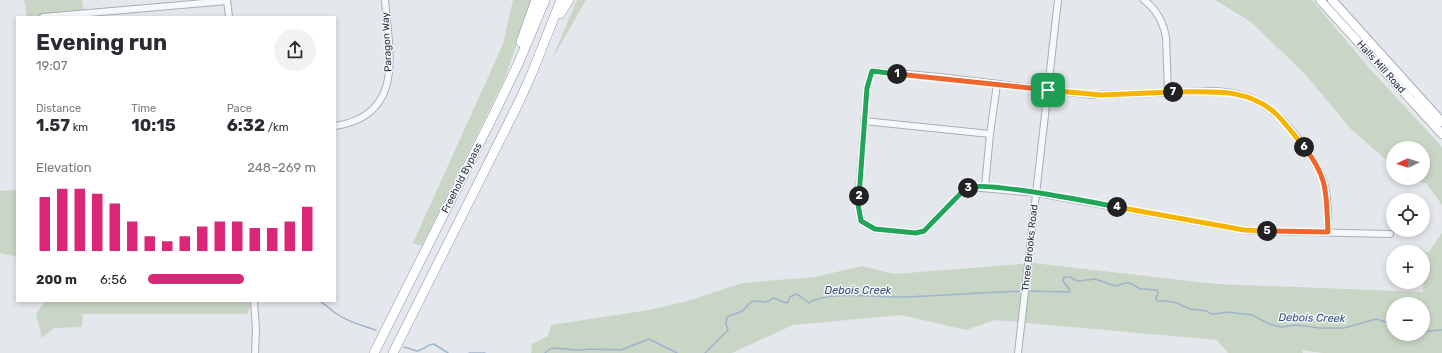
<!DOCTYPE html>
<html lang="en">
<head>
<meta charset="utf-8">
<style>
  body { margin:0; font-family:Rubik,sans-serif; background:#f2f2f3; color:#2b2b33; height:100vh; display:flex; flex-direction:column; font-size:15px; white-space:nowrap }
  * { box-sizing:border-box; margin:0 }
  p { font-size:13px; color:#7c7c81 }
  .icon { flex:none; width:22px; height:22px; fill:none; stroke:currentColor; stroke-width:2; stroke-linecap:round; stroke-linejoin:round }
  .map { position:relative; flex:1; overflow:hidden }
  .panel { position:absolute; left:16px; top:16px; width:320px; height:286px; display:flex; flex-direction:column; background:#fff; border-radius:0px; box-shadow:0 2px 6px #0003 }
  .panel>* { flex:none }
  .needle { width:26px; rotate:266deg }
  .controls { position:absolute; left:1386px; top:141px; display:grid; gap:8px }
  .controls a { display:grid; place-items:center; width:44px; height:44px; border-radius:50%; background:#fff; box-shadow:0 2px 6px #0003; font-size:20px }
  .pin { position:absolute; display:grid; place-items:center; width:34px; height:34px; color:#fff; margin:-17px; border-radius:8px; box-shadow:0 2px 6px #0006 }
  .km { position:absolute; width:20px; height:20px; margin:-10px; border-radius:50%; background:#222; color:#fff; font-size:11px; line-height:20px; text-align:center }
  .round { display:grid; place-items:center; flex:none; width:42px; height:42px; border-radius:21px; background:#f2f2f3 }
  .head { display:flex; align-items:center; justify-content:space-between; height:68px; padding:0 20px }
  h1 { font-size:22px; font-weight:700; line-height:30px }
  .stats { display:grid; grid-template-columns:repeat(3,1fr); gap:6px; height:68px; padding:4px 20px }
  .stats div { display:grid; align-content:center }
  .stats b { font-size:17px; font-weight:700 }
  .stats small { font-size:11px; font-weight:400 }
  .stats p { font-size:11px }
  .chart { height:112px; padding:8px 20px }
  .chart p { display:flex; justify-content:space-between }
  .chart svg { width:100%; height:72px; margin-top:4px; stroke:#db2777; stroke-width:6 }
  ul { padding:0 20px; list-style:none; font-size:13px }
  li { display:grid; grid-template-columns:64px 48px 1fr; align-items:center; height:30px }
  li i { height:10px; border-radius:5px; background:#db2777 }
  .map>svg:first-child { display:block }
</style>
</head>
<body>
<div class="map">
<svg width="1442" height="353" viewBox="0 0 1442 353">
  <rect width="100%" height="100%" fill="#e4e7ec"/>
  <path fill="#c9d6c5" fill-rule="evenodd" d="M 24,0 L 82,0 L 84,13 L 27,17 Z
    M 513,0 L 532,0 L 505,78 L 422,246 L 413,243 L 503,44 Z
    M 577,0 L 586,0 L 551,61 Z
    M 1215,0 L 1312,0 L 1371,70 L 1442,147 L 1442,205 L 1426,183 L 1409,180 L 1407,178 L 1423,178 L 1423,148 L 1393,148 L 1393,166 L 1351,129 L 1304,73 L 1251,22 Z
    M 17,190 L 17,257 L 0,253 L 0,191 Z
    M 1442,233 L 1442,353 L 1323,353 L 1302,350 L 1303,353 L 1228,353 L 1217,340 L 995,320 L 966,330 L 901,315 L 793,325 L 732,353 L 531,353 L 532,344 L 548,336 L 551,325 L 649,310 L 688,301 L 742,283 L 815,277 L 862,266 L 894,274 L 1033,263 L 1216,284 L 1423,292 L 1423,252 L 1420,252 L 1420,248 L 1428,253 ZM 1393,304 L 1423,304 L 1423,334 L 1393,334 Z
    M 45,301 L 254,301 L 247,314 L 83,314 L 82,327 L 54,328 L 42,338 L 36,314 Z"/>
  <g fill="none" stroke-linecap="round" stroke-linejoin="round">
    <path stroke="#9fb4cc" stroke-width="1.5" d="M 1028,291 L 1070,292 L 1070,290 L 1063,281 L 1064,277 L 1070,277 L 1075,280 L 1079,281 L 1095,279 L 1115,286 L 1126,283 L 1130,283 L 1140,289 L 1157,290 L 1158,292 L 1156,299 L 1157,301 L 1167,301 L 1177,303 L 1190,309 L 1206,311 L 1212,314 L 1222,313 L 1226,312 L 1252,315 L 1269,324 L 1281,327 L 1297,325 L 1320,328 L 1344,328 L 1376,319 L 1386,322 L 1393,328
      M 319,301 C 326,304 330,310 337,314 C 348,322 363,326 376,330
      M 1423,333 L 1428,331 L 1442,330
      M 1406,334 L 1417,334
      M 404,347 L 417,351 C 423,350 428,344 434,344 L 448,353
      M 469,353 L 485,353
      M 545,353 L 550,349 L 554,348 L 578,350 L 591,349 L 621,350 L 649,339 L 677,353
      M 705,353 L 728,330 L 726,324 L 727,317 C 731,314 737,314 742,311 C 746,309 748,304 751,302 C 758,298 765,306 773,298 L 786,303 L 788,302 L 790,297 L 795,294 L 800,296 L 809,303 C 827,290 879,298 902,297 C 943,296 983,292 1024,291"/>
    <defs>
      <path id="minor" d="M 227,0 L 229,17
        M 1144,0 C 1156,9 1163,21 1166,37 L 1168,93
        M 43,17 L 227,1
        M 864,121 L 990,134 L 985,187
        M 335,126 C 406,115 389,51 385,0
        M 990,134 L 997,84
        M 1328,232 C 1327,217 1329,202 1325,186 C 1319,161 1284,116 1261,103 C 1247,95 1232,92 1216,91 L 1093,95 L 940,77 L 872,71 L 867,88 L 858,204 L 861,221 L 875,229 L 916,233 L 924,231 L 962,192 L 970,187 L 1037,193 L 1244,230 L 1255,231 L 1390,234
        M 254,301 L 256,329 L 255,353
        M 1018,353 L 1058,0"/>
      <path id="major" d="M 1320,0 L 1442,134
        M 1332,0 L 1442,122"/>
      <path id="highway" d="M 560,14 L 569,0
        M 521,42 L 536,0
        M 374,353 L 495,112 L 518,64 L 545,0
        M 393,353 L 520,100 L 532,73 L 561,0"/>
    </defs>
    <use href="#minor" stroke="#a9aeb7" stroke-width="8"/>
    <use href="#major" stroke="#a3abb8" stroke-width="10"/>
    <use href="#highway" stroke="#8b94a3" stroke-width="10"/>
    <use href="#minor" stroke="#f7f8fa" stroke-width="6"/>
    <use href="#major" stroke="#fff" stroke-width="8"/>
    <use href="#highway" stroke="#fff" stroke-width="9"/>
  </g>
  <g fill="none" stroke-linecap="round" stroke-linejoin="round">
    <defs>
      <path id="split-1" d="M 897,74 L 1048,90"/>
      <path id="split-2" d="M 859,196 L 867,88 L 872,71 L 897,74"/>
      <path id="split-3" d="M 859,196 L 858,204 L 861,221 L 875,229 L 916,233 L 924,231 L 962,192 L 968,188"/>
      <path id="split-4" d="M 968,188 C 981,180 1096,203 1117,207"/>
      <path id="split-5" d="M 1117,207 L 1244,230 L 1267,231"/>
      <path id="split-6" d="M 1267,231 L 1328,232 C 1326,195 1329,178 1304,147"/>
      <path id="split-7" d="M 1173,92 C 1208,92 1245,87 1274,112 C 1285,122 1294,135 1304,147"/>
      <path id="split-8" d="M 1048,90 L 1101,95 L 1173,92"/>
    </defs>
    <use href="#split-1" stroke="#fff" stroke-width="8"/>
    <use href="#split-2" stroke="#fff" stroke-width="8"/>
    <use href="#split-3" stroke="#fff" stroke-width="8"/>
    <use href="#split-4" stroke="#fff" stroke-width="8"/>
    <use href="#split-5" stroke="#fff" stroke-width="8"/>
    <use href="#split-6" stroke="#fff" stroke-width="8"/>
    <use href="#split-7" stroke="#fff" stroke-width="8"/>
    <use href="#split-8" stroke="#fff" stroke-width="8"/>
    <use href="#split-1" stroke="#f0652b" stroke-width="5"/>
    <use href="#split-2" stroke="#22a559" stroke-width="5"/>
    <use href="#split-3" stroke="#22a559" stroke-width="5"/>
    <use href="#split-4" stroke="#22a559" stroke-width="5"/>
    <use href="#split-5" stroke="#f5b400" stroke-width="5"/>
    <use href="#split-6" stroke="#f0652b" stroke-width="5"/>
    <use href="#split-7" stroke="#f5b400" stroke-width="5"/>
    <use href="#split-8" stroke="#f5b400" stroke-width="5"/>
  </g>
  <g text-anchor="middle" dominant-baseline="central" stroke-width="3" stroke-linejoin="round" paint-order="stroke">
    <g font-size="10" fill="#2b3445" stroke="#f4f6f9">
      <text transform="translate(387 42) rotate(-93)">Paragon Way</text>
      <text transform="translate(1381 67) rotate(48)">Halls Mill Road</text>
      <text transform="translate(462 178) rotate(-63)">Freehold Bypass</text>
      <text transform="translate(1030 248) rotate(-84)">Three Brooks Road</text>
    </g>
    <g font-size="11" font-style="italic" fill="#34527a" stroke="#f4f6f9">
      <text x="858" y="290">Debois Creek</text>
      <text transform="translate(1312 318) rotate(1)">Debois Creek</text>
    </g>
  </g>
</svg>
<div class="controls">
<a><svg class="needle" viewBox="-14 -14 28 28"><path d="M0-13l5 13h-10z" fill="#e53935"/><path d="M0 13l5-13h-10z" fill="#7c7c81"/></svg></a>
<a><svg class="icon" aria-label="locate" viewBox="0 0 24 24"><circle cx="12" cy="12" r="6"/><path d="M12 2v4M12 18v4M2 12h4M18 12h4"/></svg></a>
<a>+</a>
<a>−</a>
</div>
<div class="pin" style="left:1048px;top:90px;background:#1e9e55"><svg class="icon" aria-label="arrive" viewBox="0 0 24 24"><path d="M6 21V4h12l-3 4 3 4H6"/></svg></div>
<b class="km" style="left:897px;top:74px">1</b>
<b class="km" style="left:859px;top:196px">2</b>
<b class="km" style="left:968px;top:188px">3</b>
<b class="km" style="left:1117px;top:207px">4</b>
<b class="km" style="left:1267px;top:231px">5</b>
<b class="km" style="left:1304px;top:147px">6</b>
<b class="km" style="left:1173px;top:92px">7</b>
<section class="panel">
<div class="head"><div><h1>Evening run</h1><p>19:07</p></div><a class="round"><svg class="icon" aria-label="share" viewBox="0 0 24 24"><path d="M12 15V3M7 8l5-5 5 5M5 13v7h14v-7"/></svg></a></div>
<div class="stats">
<div><p>Distance</p><b>1.57<small> km</small></b></div>
<div><p>Time</p><b>10:15</b></div>
<div><p>Pace</p><b>6:32<small> /km</small></b></div>
</div>
<div class="chart"><p><span>Elevation</span>248–269 m</p>
<svg viewBox="0 0 160 44" preserveAspectRatio="none"><path d="M5 44V11M15 44V6M25 44V6M35 44V9M45 44V15M55 44V26M65 44V35M75 44V38M85 44V35M95 44V29M105 44V26M115 44V26M125 44V30M135 44V30M145 44V26M155 44V17"/></svg>
</div>
<ul>
<li><b>200 m</b>6:56<i style="width:57%"></i></li>
</ul>
</section>
</div>
</body>
</html>
